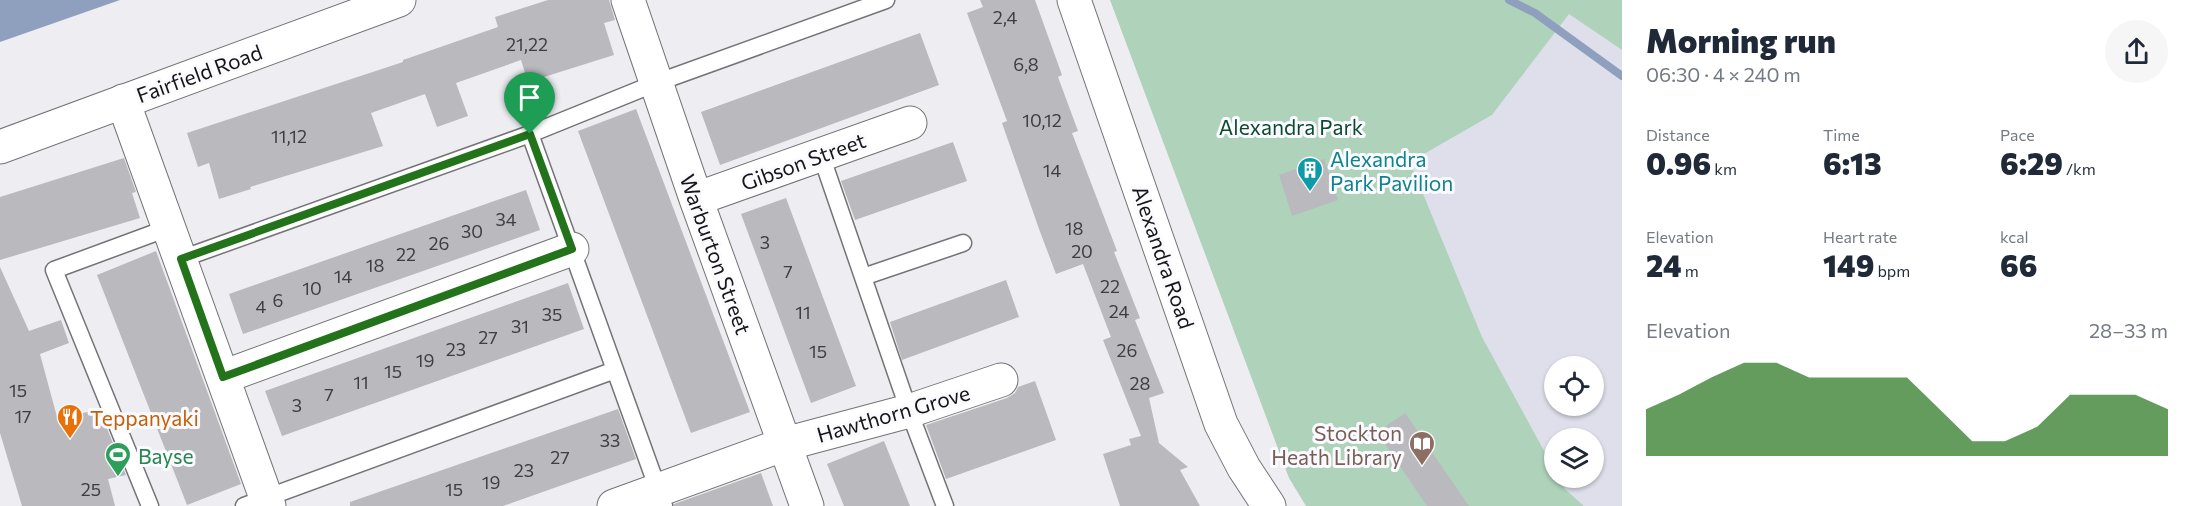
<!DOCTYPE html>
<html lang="en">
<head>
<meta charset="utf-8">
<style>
  body { margin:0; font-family:Commissioner,sans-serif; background:#f6f6f7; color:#1f2937; height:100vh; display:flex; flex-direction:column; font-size:22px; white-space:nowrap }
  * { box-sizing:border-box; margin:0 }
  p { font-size:20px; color:#747a83 }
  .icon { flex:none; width:33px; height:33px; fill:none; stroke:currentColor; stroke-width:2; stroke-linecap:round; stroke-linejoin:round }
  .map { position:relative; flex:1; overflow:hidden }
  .drawer { display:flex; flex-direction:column; background:#fff; width:570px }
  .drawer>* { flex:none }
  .tools { position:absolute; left:1544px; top:356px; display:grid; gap:12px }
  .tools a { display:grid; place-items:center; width:60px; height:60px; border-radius:50%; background:#fff; box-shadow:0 2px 4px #0004; font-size:30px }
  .pin { position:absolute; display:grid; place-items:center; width:51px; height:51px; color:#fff; margin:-62px -26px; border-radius:50% 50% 50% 0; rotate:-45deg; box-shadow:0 0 6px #0007 }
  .pin .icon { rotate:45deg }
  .round { display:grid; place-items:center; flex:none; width:63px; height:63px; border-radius:32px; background:#f6f6f7 }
  .overview { display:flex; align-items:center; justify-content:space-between; height:102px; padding:0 24px }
  h1 { font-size:33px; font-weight:800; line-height:45px }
  .figures { display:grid; grid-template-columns:repeat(3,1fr); gap:9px; height:102px; padding:6px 24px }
  .figures div { display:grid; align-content:center }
  .figures b { font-size:30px; font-weight:800 }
  .figures small { font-size:16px; font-weight:400 }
  .figures p { font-size:16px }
  .chart { height:168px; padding:12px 24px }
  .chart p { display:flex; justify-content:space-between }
  .chart svg { width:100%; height:108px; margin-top:6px; fill:#23731b; opacity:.7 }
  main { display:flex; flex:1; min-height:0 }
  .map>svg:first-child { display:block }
</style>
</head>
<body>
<main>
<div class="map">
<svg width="1622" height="506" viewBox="0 0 1622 506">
  <rect width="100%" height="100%" fill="#ededf2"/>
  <path fill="#dedfeb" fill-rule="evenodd" d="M 1569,13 L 1622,50 L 1622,506 L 1584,506 L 1565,489 L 1559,477 L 1593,477 L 1593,438 L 1554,438 L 1554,469 L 1481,337 L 1410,162 L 1492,115 ZM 1554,366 L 1593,366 L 1593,405 L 1554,405 Z"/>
  <path fill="#afd2bb" d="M 1110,0 L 1622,0 L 1622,50 L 1569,14 L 1492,115 L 1410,162 L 1482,337 L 1554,469 L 1554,477 L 1559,477 L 1565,489 L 1584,506 L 1306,506 L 1289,478 Z"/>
  <path fill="#8fa0bf" d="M 0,0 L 120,0 L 0,42 Z"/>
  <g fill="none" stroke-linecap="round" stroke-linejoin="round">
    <path stroke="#8fa0bf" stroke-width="8" d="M 1509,0 L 1535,13 L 1622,76"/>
  </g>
  <path fill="#b9b9be" d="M 548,0 L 609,0 L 615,20 L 604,23 L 614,55 L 528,82 L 521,60 L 456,83 L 468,116 L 437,127 L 425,94 L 371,113 L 383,146 L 250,187 L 251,189 L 219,199 L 209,163 L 198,167 L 187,133 L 403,62 L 403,60 L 498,27 L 495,17 Z
    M 980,0 L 1035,0 L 1062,75 L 1058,77 L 1078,131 L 1072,133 L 1117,251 L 1114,252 L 1140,318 L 1135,320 L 1164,393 L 1149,398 L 1159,443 L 1188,467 L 1180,470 L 1200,506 L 1120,506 L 1103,454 L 1131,445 L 1129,439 L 1141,436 L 1103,340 L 1111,337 L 1083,264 L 1056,274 L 1039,229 L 1002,123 L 1007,121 L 967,13 L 983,7 Z
    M 920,33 L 939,85 L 720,165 L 701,112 Z
    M 636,109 L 750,412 L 691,433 L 578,131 Z
    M 953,142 L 967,181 L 855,220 L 841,181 Z
    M 124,158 L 136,192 L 132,193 L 140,218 L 0,260 L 0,197 Z
    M 1324,159 L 1338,200 L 1292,216 L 1279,175 Z
    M 526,190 L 540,230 L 243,334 L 229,294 Z
    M 786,198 L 856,386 L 811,403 L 741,214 Z
    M 156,251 L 241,484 L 187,505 L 97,275 Z
    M 0,267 L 29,331 L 61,320 L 69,343 L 40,354 L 57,417 L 62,416 L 63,418 L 99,409 L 126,475 L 108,479 L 115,506 L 22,506 L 0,433 Z
    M 1006,280 L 1019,317 L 902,360 L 890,322 Z
    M 568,283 L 584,329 L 282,436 L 265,391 Z
    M 1035,381 L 1056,440 L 946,479 L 926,425 L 1007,398 L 1015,393 L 1018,387 Z
    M 618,409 L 636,459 L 503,506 L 350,506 L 350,502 Z
    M 1405,413 L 1469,506 L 1427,506 L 1377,432 Z
    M 884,441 L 910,506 L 844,506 L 827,464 Z
    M 761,473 L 773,506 L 674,506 L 674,504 Z"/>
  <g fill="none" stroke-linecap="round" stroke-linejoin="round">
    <defs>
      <path id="service" d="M 530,134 L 664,506
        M 821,155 L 909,411 L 945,506
        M 181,259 L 530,134 L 656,83 L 886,0
        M 863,277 L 963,243
        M 150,506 L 54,270 L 168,228
        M 244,506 L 615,370"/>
      <path id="minor" d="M 628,0 L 696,199 L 807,506
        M 1074,0 L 1221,424 L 1244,468 L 1269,506
        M 123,101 L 269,506
        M 696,199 L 910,123
        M 223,377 L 572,249
        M 614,506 L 785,444 L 909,411 L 1001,380"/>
      <path id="secondary" d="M 0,147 L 399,0"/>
    </defs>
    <use href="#service" stroke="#737378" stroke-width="19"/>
    <use href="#minor" stroke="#737378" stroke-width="35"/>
    <use href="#secondary" stroke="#737378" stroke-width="35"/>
    <use href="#service" stroke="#fff" stroke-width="16"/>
    <use href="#minor" stroke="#fff" stroke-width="33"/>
    <use href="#secondary" stroke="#fff" stroke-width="33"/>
  </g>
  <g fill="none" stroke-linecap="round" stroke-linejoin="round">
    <defs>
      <path id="route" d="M 530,134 L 572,249 L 223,377 L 181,259 Z"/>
    </defs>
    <use href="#route" stroke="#fff" stroke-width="12"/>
    <use href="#route" stroke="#23731b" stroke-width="8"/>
  </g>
  <defs>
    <symbol id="building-pin" viewBox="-11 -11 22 30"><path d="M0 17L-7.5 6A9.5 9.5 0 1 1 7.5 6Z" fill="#0f9aa8" stroke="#fafaff"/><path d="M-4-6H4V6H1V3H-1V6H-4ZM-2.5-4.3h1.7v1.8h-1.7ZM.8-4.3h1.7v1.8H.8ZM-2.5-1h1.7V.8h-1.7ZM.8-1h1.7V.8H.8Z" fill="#fff"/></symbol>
    <symbol id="restaurant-pin" viewBox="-11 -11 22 30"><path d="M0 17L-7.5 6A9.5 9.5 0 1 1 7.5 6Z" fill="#e8710a" stroke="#fafaff"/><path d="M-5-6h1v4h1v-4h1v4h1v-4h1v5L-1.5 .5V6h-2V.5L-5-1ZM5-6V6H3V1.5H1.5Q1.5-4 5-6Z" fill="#fff"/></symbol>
    <symbol id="library-pin" viewBox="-11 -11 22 30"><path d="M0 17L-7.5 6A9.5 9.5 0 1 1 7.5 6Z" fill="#8d6e63" stroke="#fafaff"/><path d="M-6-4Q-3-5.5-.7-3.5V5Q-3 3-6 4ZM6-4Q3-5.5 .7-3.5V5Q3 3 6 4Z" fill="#fff"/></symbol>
    <symbol id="stadium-pin" viewBox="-11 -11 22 30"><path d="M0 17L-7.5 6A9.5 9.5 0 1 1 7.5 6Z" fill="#2e9e5b" stroke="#fafaff"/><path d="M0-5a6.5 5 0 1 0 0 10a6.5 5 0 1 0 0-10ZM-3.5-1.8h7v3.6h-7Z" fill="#fff"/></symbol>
  </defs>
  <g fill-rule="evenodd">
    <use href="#building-pin" x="1295" y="155" width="30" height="40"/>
    <use href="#restaurant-pin" x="55" y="402" width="30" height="40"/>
    <use href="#library-pin" x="1407" y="429" width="30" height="40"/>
    <use href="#stadium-pin" x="103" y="440" width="30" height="40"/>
  </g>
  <g text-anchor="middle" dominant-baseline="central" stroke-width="6" stroke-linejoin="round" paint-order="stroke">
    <g font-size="18" fill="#3e3e40">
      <text x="1005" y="17">2,4</text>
      <text x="527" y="44">21,22</text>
      <text x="1026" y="64">6,8</text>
      <text x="1042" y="120">10,12</text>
      <text x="289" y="136">11,12</text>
      <text x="1052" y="170">14</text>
      <text x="506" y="219">34</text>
      <text x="1074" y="228">18</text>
      <text x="472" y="231">30</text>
      <text x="765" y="242">3</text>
      <text x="439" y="243">26</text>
      <text x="1082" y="251">20</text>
      <text x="406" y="254">22</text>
      <text x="375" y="265">18</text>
      <text x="788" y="271">7</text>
      <text x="343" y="276">14</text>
      <text x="1110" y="286">22</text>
      <text x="312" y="288">10</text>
      <text x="278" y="300">6</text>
      <text x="261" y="306">4</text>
      <text x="1119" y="311">24</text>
      <text x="803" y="312">11</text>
      <text x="552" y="314">35</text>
      <text x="520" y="326">31</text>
      <text x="488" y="337">27</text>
      <text x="456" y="349">23</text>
      <text x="1127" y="350">26</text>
      <text x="818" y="351">15</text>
      <text x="425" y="360">19</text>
      <text x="393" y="371">15</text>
      <text x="361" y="382">11</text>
      <text x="1140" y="383">28</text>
      <text x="18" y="390">15</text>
      <text x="329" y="394">7</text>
      <text x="297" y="405">3</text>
      <text x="23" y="416">17</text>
      <text x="610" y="440">33</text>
      <text x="560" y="457">27</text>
      <text x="524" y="470">23</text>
      <text x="491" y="482">19</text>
      <text x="91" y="489">25</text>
      <text x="454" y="489">15</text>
    </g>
    <g font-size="21" fill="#151516" stroke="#fafaff">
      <text transform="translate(199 73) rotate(-20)">Fairfield Road</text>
      <text transform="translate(803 161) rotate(-20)">Gibson Street</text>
      <text transform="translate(716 254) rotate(70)">Warburton Street</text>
      <text transform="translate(1164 257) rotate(71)">Alexandra Road</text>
      <text transform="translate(893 413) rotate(-16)">Hawthorn Grove</text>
    </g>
    <g font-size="21" fill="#0c4a2c" stroke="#fafaff">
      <text x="1291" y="126">Alexandra Park</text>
    </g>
    <g font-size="21" fill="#0d838f" stroke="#fafaff" text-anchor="start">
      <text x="1330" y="158">Alexandra<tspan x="1330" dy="24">Park Pavilion</tspan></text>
    </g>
    <g font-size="21" fill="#c56008" stroke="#fafaff" text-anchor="start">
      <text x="90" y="417">Teppanyaki</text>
    </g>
    <g font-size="21" fill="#785e54" stroke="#fafaff" text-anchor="end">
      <text x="1402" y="432">Stockton<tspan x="1402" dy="24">Heath Library</tspan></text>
    </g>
    <g font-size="21" fill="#27864d" stroke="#fafaff" text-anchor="start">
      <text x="138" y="455">Bayse</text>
    </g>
  </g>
</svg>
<div class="tools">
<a><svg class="icon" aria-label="locate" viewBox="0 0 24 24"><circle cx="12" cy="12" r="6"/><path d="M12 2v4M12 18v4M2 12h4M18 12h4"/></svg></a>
<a><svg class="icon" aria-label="layers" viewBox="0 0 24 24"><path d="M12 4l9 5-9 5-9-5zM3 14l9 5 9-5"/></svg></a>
</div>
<div class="pin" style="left:530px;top:134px;background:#1e9e55"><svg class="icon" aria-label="arrive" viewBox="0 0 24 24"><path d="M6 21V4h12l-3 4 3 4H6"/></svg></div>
</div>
<section class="drawer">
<div class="overview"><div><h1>Morning run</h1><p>06:30 · 4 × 240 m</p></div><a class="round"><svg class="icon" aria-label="share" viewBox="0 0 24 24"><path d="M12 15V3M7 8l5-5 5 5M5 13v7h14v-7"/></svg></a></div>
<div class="figures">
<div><p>Distance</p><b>0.96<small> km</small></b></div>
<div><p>Time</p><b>6:13</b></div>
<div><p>Pace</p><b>6:29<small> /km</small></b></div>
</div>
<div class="figures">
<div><p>Elevation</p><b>24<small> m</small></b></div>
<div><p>Heart rate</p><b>149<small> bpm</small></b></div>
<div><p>kcal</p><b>66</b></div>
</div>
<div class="chart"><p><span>Elevation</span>28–33 m</p>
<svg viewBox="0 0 160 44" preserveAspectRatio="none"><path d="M0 44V25L10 19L20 12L30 6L40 6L50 12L60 12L70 12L80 12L90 25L100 38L110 38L120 32L130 19L140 19L150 19L160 25V44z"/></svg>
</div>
</section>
</main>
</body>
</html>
